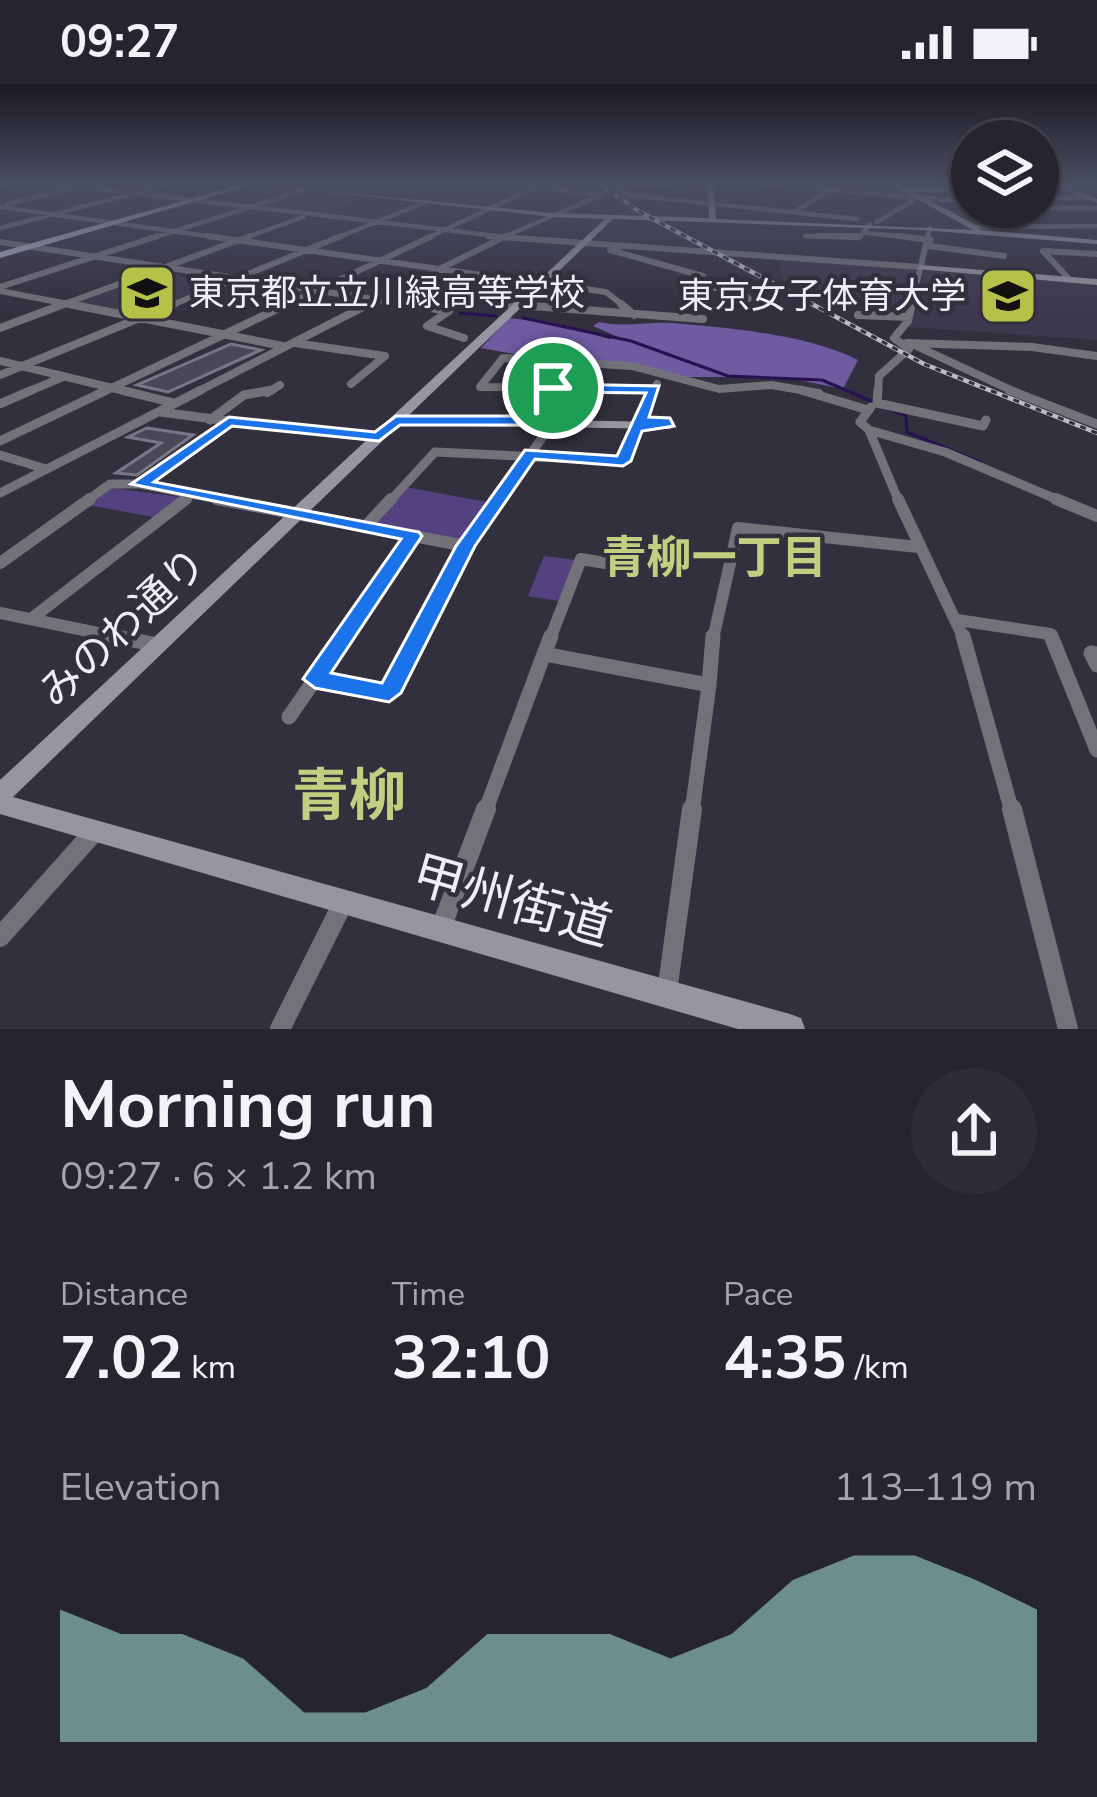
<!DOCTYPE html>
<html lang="en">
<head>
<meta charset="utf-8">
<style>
  body { margin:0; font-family:"Nunito Sans","Noto Sans JP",sans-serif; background:#2e2c36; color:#f1f3f6; height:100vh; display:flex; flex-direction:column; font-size:45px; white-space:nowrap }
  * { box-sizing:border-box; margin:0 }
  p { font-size:39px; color:#a4a4aa }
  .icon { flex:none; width:66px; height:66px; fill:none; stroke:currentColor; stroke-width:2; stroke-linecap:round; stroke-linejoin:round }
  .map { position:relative; height:945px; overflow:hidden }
  .panel { display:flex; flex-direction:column; background:#26242e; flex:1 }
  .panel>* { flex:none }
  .controls { position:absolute; left:951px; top:36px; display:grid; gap:24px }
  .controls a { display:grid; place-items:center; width:108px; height:108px; border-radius:50%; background:#26242e; box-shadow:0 3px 9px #0004,0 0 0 3px #42414a; font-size:60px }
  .pin { position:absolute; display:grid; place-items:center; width:102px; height:102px; color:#fff; margin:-51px; border:6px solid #fff; border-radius:50%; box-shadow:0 3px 12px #0007 }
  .round { display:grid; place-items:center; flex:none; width:126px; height:126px; border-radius:63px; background:#2e2c36 }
  .overview { display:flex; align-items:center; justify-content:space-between; height:204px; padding:0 60px }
  h1 { font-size:66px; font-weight:700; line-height:90px }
  .metrics { display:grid; grid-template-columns:repeat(3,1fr); gap:18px; height:204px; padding:12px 60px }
  .metrics div { display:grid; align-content:center }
  .metrics b { font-size:60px; font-weight:700 }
  .metrics small { font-size:33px; font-weight:400 }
  .metrics p { font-size:33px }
  .chart { height:336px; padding:24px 60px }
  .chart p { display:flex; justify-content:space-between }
  .chart svg { width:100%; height:216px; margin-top:12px; fill:#8bbbb9; opacity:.7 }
  .status { display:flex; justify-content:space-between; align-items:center; height:84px; padding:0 60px; background:#26242e; direction:ltr }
  .status svg { height:33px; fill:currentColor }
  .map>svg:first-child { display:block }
</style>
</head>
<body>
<div class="status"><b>09:27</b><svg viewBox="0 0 49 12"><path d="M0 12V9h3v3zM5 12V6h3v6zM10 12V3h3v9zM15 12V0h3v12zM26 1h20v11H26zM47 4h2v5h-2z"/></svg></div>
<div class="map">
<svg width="1097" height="945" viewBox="0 0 1097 945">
  <rect width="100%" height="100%" fill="#33303e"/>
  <path fill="#3d384d" d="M 399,100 L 497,100 L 527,104 L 484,122 L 370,110 Z
    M 305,107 L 363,113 L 326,132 L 249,124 Z
    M 778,171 L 916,184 L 905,226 L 835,223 L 782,195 Z
    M 925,185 L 1097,199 L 1097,256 L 908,243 L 918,225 Z
    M 157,187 L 219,200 L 139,231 L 73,218 Z"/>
  <path fill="#544280" d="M 405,403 L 493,419 L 464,460 L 369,441 Z
    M 112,404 L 179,413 L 153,433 L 88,421 Z
    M 544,472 L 575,476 L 559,517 L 528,512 Z"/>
  <path fill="#6e5ba2" d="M 509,234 L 553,239 L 609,255 L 618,253 L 593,242 L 599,238 C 627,244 646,237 672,239 C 729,244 806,250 858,276 L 843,305 L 784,293 L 674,293 L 620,278 L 557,278 L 481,264 Z"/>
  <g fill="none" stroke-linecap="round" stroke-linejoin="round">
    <path stroke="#291051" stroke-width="3" d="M 460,229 L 496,232
      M 523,234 L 631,257 L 728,292 L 822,296 L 906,332 L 907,348 L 980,378"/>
  </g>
  <path fill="#4a4756" stroke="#797686" stroke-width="3" d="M 231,260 L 261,266 L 168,308 L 137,301 Z
    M 147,344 L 193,351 L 137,391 L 116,389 L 161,359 L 128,353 Z"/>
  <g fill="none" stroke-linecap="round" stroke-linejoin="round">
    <path stroke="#737279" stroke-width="4.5" d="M 57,100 L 522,155
      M 759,100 L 972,118
      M 622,101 L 618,104 L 629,111 L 857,135
      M 622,101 L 702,100
      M 904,106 L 971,106
      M 1038,114 L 1089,114
      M 7,120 L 69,105
      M 0,123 L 229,155
      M 965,125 L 1097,124
      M 794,128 L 828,107
      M 877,138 L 912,117
      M 974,143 L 1097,142
      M 0,144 L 171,100
      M 866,149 L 926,155
      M 805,152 L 859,154 L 870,140
      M 149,155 L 307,105
      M 242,155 L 303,133
      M 334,155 L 426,118
      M 425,155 L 536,103 L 601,111 L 499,155
      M 927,155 L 930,144"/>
    <path stroke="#737279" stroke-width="6" d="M 208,152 L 488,192
      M 488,152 L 920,183
      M 817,152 L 860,152
      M 898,152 L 931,156
      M 0,158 L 425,223
      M 929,162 L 1004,172
      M 610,166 L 703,192 L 703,204 L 739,204 L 749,215
      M 1069,195 L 1043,167 L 1097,170
      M 542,199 L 606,208 L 625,223
      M 0,203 L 158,152
      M 0,207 L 84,223
      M 395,207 L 506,152
      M 56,223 L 250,152
      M 167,223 L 341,152
      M 282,223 L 432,152
      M 363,223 L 395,207 L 545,223
      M 911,223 L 928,152"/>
    <path stroke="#737279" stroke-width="8" d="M 69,220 L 283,262
      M 406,220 L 449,227 L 427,242 L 464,254
      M 505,220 L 703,235
      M 621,220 L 634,231
      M 858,231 L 909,233
      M 0,244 L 64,220
      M 295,259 L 385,272 L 351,300
      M 907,259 L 1032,263 L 1097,272
      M 910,259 L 1017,309
      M 0,277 L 133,309
      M 0,291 L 174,220
      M 654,304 L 480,303 L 503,274 L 632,282 L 719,305 L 771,301 L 819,309
      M 25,309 L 63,293
      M 101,309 L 288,220
      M 195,309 L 369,220
      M 267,309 L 280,301
      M 553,309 L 553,304
      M 653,309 L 657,300
      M 878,309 L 879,292 L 909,265 L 894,254 L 908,237 L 912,220"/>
    <path stroke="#737279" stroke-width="9" d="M 121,306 L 174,319
      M 801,306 L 868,326
      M 878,306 L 877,319 L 983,342 L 986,336
      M 1009,306 L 1097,340
      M 0,320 L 32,306
      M 871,323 L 860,338 L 869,346 L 945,368 L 1063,418
      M 210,336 L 244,311 L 272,306
      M 229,337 L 379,353
      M 640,337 L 654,306
      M 869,346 L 899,418
      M 0,357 L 107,306
      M 0,371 L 46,385
      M 140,400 L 229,337 L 160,328
      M 0,409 L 201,306
      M 85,418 L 110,400 L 140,400 L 233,418
      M 182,418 L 191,411
      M 389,418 L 435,368 L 623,377 L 636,342
      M 497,418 L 551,341 L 553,306"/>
    <path stroke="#737279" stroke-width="12" d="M 217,415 L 466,462
      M 898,415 L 964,555
      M 1056,415 L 1097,432
      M 365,443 L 391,415
      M 0,479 L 90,415
      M 0,529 L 127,555
      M 31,535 L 186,415
      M 957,536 L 1050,550 L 1052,555
      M 343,555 L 413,452
      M 417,555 L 466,462 L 499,415
      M 550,555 L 581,475 L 629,483
      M 713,555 L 738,444 L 918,463"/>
    <path stroke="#737279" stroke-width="15" d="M 112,552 L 158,561
      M 551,552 L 544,570 L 709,601 L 713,552
      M 963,552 L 1012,728
      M 1051,552 L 1097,666
      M 1097,570 L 1091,569 L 1097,581
      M 315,595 L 389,609 L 419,552
      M 289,633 L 345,552
      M 485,728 L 544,570
      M 692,728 L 709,601"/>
    <path stroke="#737279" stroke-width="20" d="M 1012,725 L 1068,945
      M 441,844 L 486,725
      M 0,853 L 94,748
      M 667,908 L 692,725
      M 280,945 L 343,819"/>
    <path fill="#9795a0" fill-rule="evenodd" d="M 15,100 L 14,101 L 0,105 L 0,101 Z
      M 252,100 L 553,129 L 709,134 L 708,100 L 714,100 L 716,135 L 973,146 L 890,100 L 898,100 L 980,143 L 980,146 L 1097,156 L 1097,160 L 923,146 L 613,135 L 407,333 L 658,338 L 664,333 L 670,337 L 671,345 L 399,341 L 13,713 L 790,930 L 801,934 L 805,945 L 738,945 L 0,730 L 0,696 L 605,135 L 553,133 Z
      M 1051,100 L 1060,100 L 1097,115 L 1097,119 Z
      M 920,181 L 1097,195 L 1097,201 L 917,185 Z"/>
    <path fill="#b3b0bf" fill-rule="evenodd" d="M 244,100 L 255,100 L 0,174 L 0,168 Z"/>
    <defs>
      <path id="rail" d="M 599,100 L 640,128 L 924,280 L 1097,349"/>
    </defs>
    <use href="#rail" stroke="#bdbbc6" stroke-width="4.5"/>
    <use href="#rail" stroke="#33303e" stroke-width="3" stroke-dasharray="6" stroke-linecap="butt"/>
  </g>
  <linearGradient id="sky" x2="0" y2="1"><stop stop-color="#1c1a22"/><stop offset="0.43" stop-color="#4a4e63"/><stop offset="1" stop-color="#4a4e63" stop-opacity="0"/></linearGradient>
  <rect width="1097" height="232" fill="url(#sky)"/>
  <path fill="#1a73e8" stroke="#fff" stroke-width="3" fill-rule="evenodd" d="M 553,300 L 659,302 L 649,333 L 670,334 L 674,342 L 642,347 L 631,377 L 623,382 L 535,375 L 475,462 L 401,609 L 389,618 L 315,604 L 303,595 L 401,455 L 131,400 L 229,333 L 375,348 L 396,332 L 546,332 L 546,304 ZM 560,308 L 646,309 L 617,372 L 525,366 L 456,462 L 382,599 L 331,589 L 422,452 L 419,448 L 154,398 L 232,342 L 379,357 L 400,341 L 554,341 L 561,337 Z"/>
  <defs>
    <symbol id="school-square" viewBox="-11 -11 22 22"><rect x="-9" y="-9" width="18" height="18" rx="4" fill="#b5c249" stroke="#33303e"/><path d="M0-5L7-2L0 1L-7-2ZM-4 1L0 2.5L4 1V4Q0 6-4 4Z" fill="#111"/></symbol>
    <symbol id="university-square" viewBox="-11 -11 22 22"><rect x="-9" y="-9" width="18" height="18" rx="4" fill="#b5c249" stroke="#33303e"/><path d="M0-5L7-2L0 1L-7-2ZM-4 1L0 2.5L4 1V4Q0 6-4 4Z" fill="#111"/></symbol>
  </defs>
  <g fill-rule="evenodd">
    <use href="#school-square" x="114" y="176" width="66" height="66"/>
    <use href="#university-square" x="975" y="179" width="66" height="66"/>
  </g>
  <g text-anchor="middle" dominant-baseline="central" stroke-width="9" stroke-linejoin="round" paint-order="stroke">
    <g font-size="36" fill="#efeef7" stroke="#33303e" text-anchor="start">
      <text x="189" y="209">東京都立立川緑高等学校</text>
      <text x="966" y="212" text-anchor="end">東京女子体育大学</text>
    </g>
    <g font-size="42" fill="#efeef7" stroke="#33303e">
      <text transform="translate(123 544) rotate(-43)">みのわ通り</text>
    </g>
    <g font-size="45" font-weight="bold" fill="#c3ce81" stroke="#33303e">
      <text x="714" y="474">青柳一丁目</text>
    </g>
    <g font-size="51" fill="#efeef7" stroke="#33303e">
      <text transform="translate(512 817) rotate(16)">甲州街道</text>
    </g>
    <g font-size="57" font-weight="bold" fill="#c3ce81" stroke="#33303e">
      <text x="349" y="712">青柳</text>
    </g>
  </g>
</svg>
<div class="controls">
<a><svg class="icon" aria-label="layers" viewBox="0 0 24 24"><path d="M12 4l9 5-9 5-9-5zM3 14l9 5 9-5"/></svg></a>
</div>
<div class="pin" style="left:553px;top:304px;background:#1e9e55"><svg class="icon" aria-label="arrive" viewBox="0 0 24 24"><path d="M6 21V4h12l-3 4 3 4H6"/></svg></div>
</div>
<section class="panel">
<div class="overview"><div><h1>Morning run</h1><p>09:27 · 6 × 1.2 km</p></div><a class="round"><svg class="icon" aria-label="share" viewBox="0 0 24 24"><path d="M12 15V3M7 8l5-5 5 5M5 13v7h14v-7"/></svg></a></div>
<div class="metrics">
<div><p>Distance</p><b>7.02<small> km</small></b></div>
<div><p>Time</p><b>32:10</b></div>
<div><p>Pace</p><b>4:35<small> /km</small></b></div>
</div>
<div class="chart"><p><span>Elevation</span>113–119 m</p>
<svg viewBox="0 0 160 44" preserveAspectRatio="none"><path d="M0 44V17L10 22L20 22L30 27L40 38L50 38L60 33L70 22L80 22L90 22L100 27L110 22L120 11L130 6L140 6L150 11L160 17V44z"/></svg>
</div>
</section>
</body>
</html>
